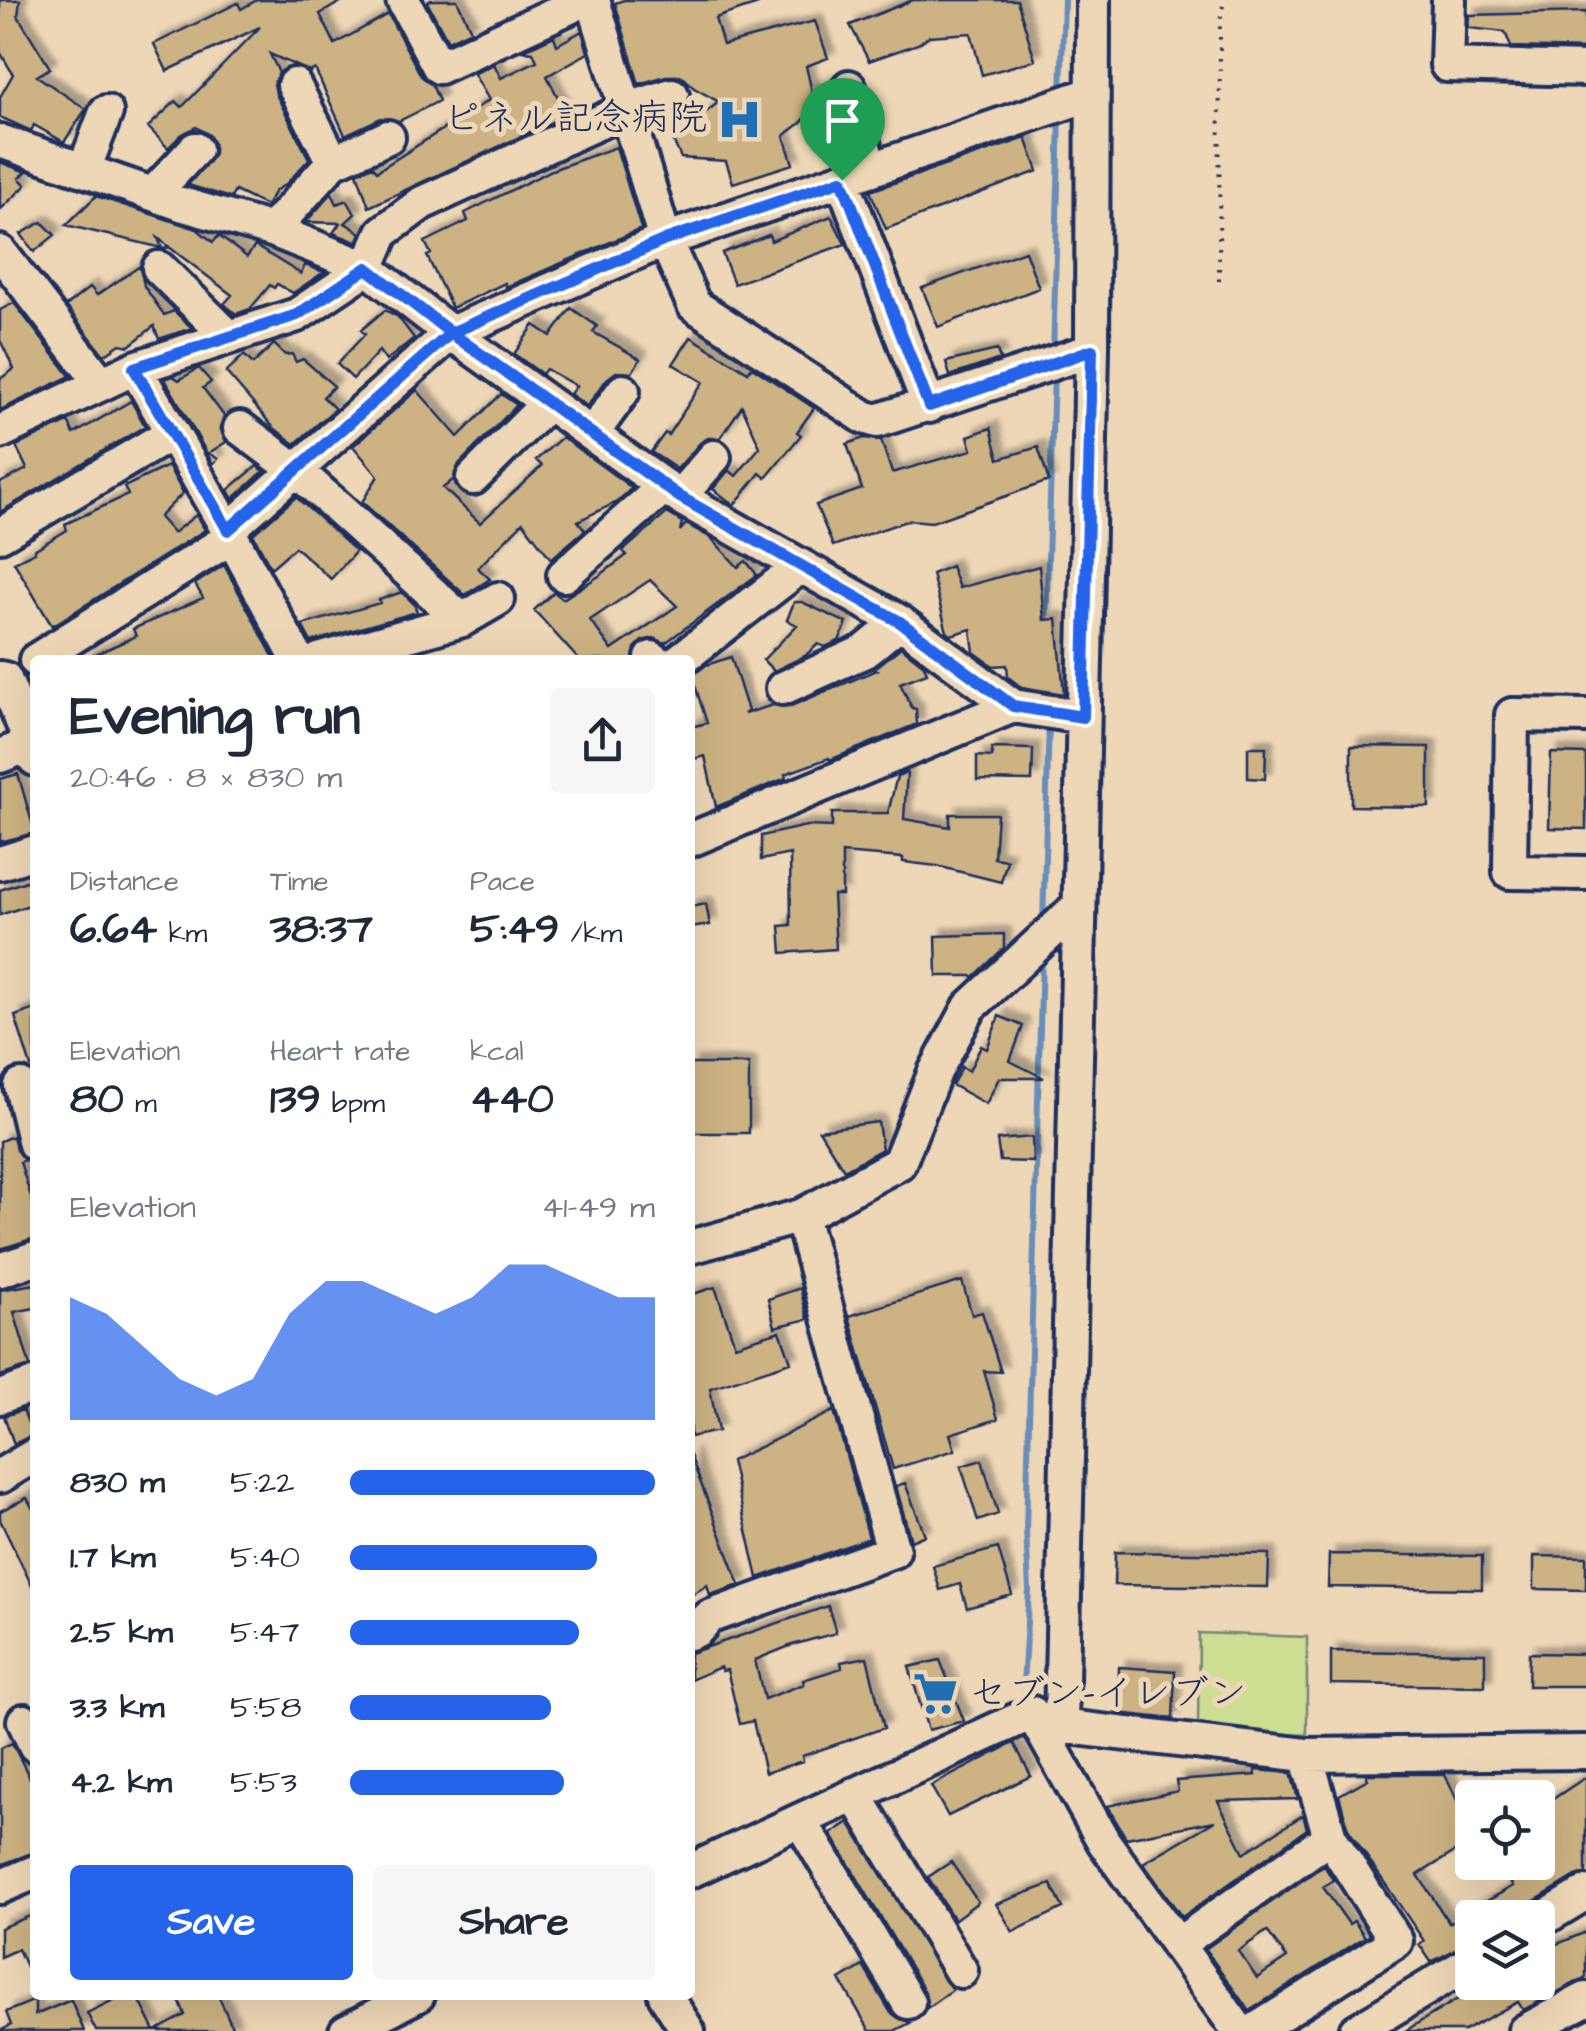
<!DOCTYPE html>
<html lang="en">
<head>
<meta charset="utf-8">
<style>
  body { margin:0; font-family:"Architects Daughter","Klee One",sans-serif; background:#f6f6f7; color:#1f2937; height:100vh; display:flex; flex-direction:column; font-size:38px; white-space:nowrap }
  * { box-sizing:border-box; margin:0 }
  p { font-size:32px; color:#747a83 }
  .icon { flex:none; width:55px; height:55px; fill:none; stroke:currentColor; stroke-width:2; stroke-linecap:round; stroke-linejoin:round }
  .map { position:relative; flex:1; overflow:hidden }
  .sheet { position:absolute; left:30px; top:655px; width:665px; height:1345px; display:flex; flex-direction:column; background:#fff; border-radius:10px; box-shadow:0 10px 40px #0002 }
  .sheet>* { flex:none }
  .buttons { position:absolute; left:1455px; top:1780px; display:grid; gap:20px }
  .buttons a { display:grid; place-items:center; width:100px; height:100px; border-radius:10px; background:#fff; box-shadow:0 10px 40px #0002; font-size:50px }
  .pin { position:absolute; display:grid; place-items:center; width:85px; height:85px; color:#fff; margin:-102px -42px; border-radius:50% 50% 50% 0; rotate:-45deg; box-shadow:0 0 10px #0007 }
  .pin .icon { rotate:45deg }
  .round { display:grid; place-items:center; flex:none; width:105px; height:105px; border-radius:10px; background:#f6f6f7 }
  .overview { display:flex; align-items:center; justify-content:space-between; height:170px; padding:0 40px }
  h1 { font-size:55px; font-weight:700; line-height:75px }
  .stats { display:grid; grid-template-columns:repeat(3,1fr); gap:15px; height:170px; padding:10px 40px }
  .stats div { display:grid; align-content:center }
  .stats b { font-size:42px; font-weight:700 }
  .stats small { font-size:28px; font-weight:400 }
  .stats p { font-size:28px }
  .chart { height:280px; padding:20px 40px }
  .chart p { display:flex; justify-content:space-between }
  .chart svg { width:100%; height:180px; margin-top:10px; fill:#2563eb; opacity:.7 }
  .action { display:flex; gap:20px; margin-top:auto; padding:20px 40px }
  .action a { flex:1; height:115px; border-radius:10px; background:#2563eb; color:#fff; font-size:40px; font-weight:700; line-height:115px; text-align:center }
  .action a+a { background:#f6f6f7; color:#1f2937 }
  ul { padding:0 40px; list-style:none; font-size:32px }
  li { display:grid; grid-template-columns:160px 120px 1fr; align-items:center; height:75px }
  li i { height:25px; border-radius:12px; background:#2563eb }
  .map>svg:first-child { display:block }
</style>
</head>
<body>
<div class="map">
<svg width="1586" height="2031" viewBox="0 0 1586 2031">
  <defs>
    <filter id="shadow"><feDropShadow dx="7" dy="-7" stdDeviation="2.5" flood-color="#0004"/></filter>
  </defs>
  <rect width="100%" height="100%" fill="#eed7b6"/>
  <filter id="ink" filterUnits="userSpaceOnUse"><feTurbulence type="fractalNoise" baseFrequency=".01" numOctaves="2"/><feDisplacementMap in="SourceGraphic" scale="20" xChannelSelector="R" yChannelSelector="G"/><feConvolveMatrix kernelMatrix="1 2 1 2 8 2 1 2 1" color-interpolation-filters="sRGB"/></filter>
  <g filter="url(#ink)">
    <path fill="#cddd91" stroke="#748678" stroke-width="2.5" d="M 1199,1633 L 1307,1637 L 1307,1735 L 1198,1730 Z"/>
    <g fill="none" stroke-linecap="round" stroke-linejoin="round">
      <path stroke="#678db9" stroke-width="6" d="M 1061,94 L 1064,0
        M 1053,354 L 1060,117
        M 1046,624 L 1054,372
        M 1043,924 L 1049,721
        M 1023,1685 L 1029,1590 L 1026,1530 L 1042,956"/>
    </g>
    <path fill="#cdb383" stroke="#1b2f5e" stroke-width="2.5" fill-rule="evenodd" filter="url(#shadow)" d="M 0,0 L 20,0 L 18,16 L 50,68 L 37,76 L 86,109 L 64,142 L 34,125 L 31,131 L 0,117 L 0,97 L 13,74 L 0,52 Z
      M 257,0 L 344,0 L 320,14 L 335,44 L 388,14 L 421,76 L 432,85 L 439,101 L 399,121 L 381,118 L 345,135 L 315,69 L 310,72 L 270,54 L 279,73 L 274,83 L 276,94 L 309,159 L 286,184 L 275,191 L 266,206 L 235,191 L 231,198 L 188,185 L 214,154 L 214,144 L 209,135 L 196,127 L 181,135 L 168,148 L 148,127 L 176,101 L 182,107 L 260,27 L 167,71 L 154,44 L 238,3 L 241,9 Z
      M 431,0 L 457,0 L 471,30 L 448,41 L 427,2 Z
      M 624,0 L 758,0 L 758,4 L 715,18 L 723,45 L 815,21 L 828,58 L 806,66 L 815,105 L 802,122 L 784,136 L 793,164 L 733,183 L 726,161 L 681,158 L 672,138 L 719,102 L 694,88 L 682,76 L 666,76 L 639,84 L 615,3 Z
      M 913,0 L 1017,0 L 1035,60 L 982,75 L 971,33 L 929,36 L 918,44 L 869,61 L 850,25 Z
      M 1586,12 L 1586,49 L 1511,47 L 1505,32 L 1468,28 L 1469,15 Z
      M 582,31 L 588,53 L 547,76 L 567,115 L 369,207 L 357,173 L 373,166 L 377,171 L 489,100 L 474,74 L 494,64 L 501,78 L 537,61 L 533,52 L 522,51 L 554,36 L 557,45 Z
      M 1026,138 L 1038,171 L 886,229 L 870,191 Z
      M 616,147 L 641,229 L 506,287 L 505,283 L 452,308 L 427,256 L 431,254 L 425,242 L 468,221 L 465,213 L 552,170 Z
      M 0,162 L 26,172 L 19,178 L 26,185 L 0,210 Z
      M 332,193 L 337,204 L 347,200 L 355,214 L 345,223 L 361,233 L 357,242 L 333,233 L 340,223 L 306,222 Z
      M 96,196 L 197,229 L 213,242 L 219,236 L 247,257 L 255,246 L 301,274 L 305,265 L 324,272 L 293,293 L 277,284 L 274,288 L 270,285 L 250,309 L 236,314 L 224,304 L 232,295 L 169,247 L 164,249 L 168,246 L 158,238 L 162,248 L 66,225 Z
      M 831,216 L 845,244 L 734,284 L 722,253 L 769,235 L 771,241 Z
      M 42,222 L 55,235 L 34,252 L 21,234 Z
      M 1025,251 L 1039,288 L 938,327 L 922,288 Z
      M 140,266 L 144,286 L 164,315 L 174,311 L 192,328 L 159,339 L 154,326 L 129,346 L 120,344 L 104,355 L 66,306 L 90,287 L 97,295 Z
      M 14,303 L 70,376 L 0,410 L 0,379 L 14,369 L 0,340 L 0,310 Z
      M 571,308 L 597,326 L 593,332 L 640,359 L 632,373 L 616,372 L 607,379 L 587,406 L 570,394 L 576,386 L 546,369 L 542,374 L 514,354 L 534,325 L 551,336 Z
      M 385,310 L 398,317 L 414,338 L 386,361 L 379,351 L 353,379 L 337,364 L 365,334 L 361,330 Z
      M 691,337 L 748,372 L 752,367 L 814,408 L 797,432 L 801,435 L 766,478 L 760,473 L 734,505 L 713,489 L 729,470 L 736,476 L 760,447 L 742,406 L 720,438 L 708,438 L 700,443 L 677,469 L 651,452 L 665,433 L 668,435 L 703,382 L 673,364 Z
      M 274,344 L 285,355 L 292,354 L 296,362 L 303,359 L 334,386 L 323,397 L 335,409 L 295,444 L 274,428 L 226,372 L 244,355 L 253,364 Z
      M 997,350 L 1000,359 L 950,376 L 946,362 Z
      M 199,368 L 211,382 L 203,388 L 224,416 L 220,427 L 226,442 L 209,453 L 218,459 L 213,464 L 165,379 L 173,376 L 179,380 Z
      M 417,390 L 458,437 L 501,394 L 517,405 L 459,464 L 454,479 L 443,488 L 480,523 L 542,466 L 536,460 L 562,437 L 632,488 L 617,502 L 578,521 L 585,530 L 551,559 L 523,522 L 478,568 L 490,579 L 465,595 L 362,502 L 378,476 L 353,446 Z
      M 131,401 L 145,426 L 0,512 L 0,483 L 27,469 L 16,446 L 68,422 L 74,434 Z
      M 991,428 L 999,459 L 1038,447 L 1049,481 L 932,522 L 909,520 L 833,546 L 816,505 L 862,489 L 847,444 L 864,438 L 881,440 L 892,473 L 972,450 L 968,436 Z
      M 168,466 L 183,493 L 159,517 L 173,533 L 196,515 L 205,530 L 52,626 L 14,562 L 35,552 L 34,550 L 67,530 L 65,524 L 128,495 L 124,487 Z
      M 257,466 L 264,471 L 233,499 L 228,490 Z
      M 296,497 L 356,551 L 331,579 L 295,547 L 271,568 L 253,534 Z
      M 667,513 L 682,522 L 680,531 L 686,524 L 711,538 L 738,567 L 746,561 L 757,575 L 665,643 L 654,638 L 642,641 L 635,648 L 633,660 L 579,660 L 534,610 L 554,592 L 563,599 L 599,576 L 627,555 L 623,551 ZM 650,580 L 677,606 L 612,650 L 590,620 Z
      M 224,565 L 275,660 L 83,660 L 136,636 L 133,629 L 203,598 L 195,584 Z
      M 951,566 L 959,588 L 1039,566 L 1044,620 L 1057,619 L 1064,694 L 1021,687 L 1008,677 L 1007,665 L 993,666 L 974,652 L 971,629 L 951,635 L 947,632 L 932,574 Z
      M 402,592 L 414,604 L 417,612 L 311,642 L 302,625 L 380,603 L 379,600 Z
      M 794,602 L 802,602 L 847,623 L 839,641 L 825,647 L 818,644 L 805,656 L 774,671 L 763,660 L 797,625 L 787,620 Z
      M 901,647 L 924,665 L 927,673 L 900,683 L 912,708 L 916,709 L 917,724 L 830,760 L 829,758 L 785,774 L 786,778 L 716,807 L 705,756 L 690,760 L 690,727 L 707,723 L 692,676 L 706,665 L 731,657 L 748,711 L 744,714 L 773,705 L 791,706 L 877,670 L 874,669 Z
      M 1351,746 L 1429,747 L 1429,807 L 1351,806 Z
      M 1248,747 L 1266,747 L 1265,779 L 1248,778 Z
      M 992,748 L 1033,749 L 1032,781 L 977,780 L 977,756 L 992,757 Z
      M 1551,753 L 1586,754 L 1586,829 L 1549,828 Z
      M 907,772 L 904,819 L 950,827 L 950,814 L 997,814 L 994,858 L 1007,860 L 1001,882 L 937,866 L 903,862 L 903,858 L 842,853 L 842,895 L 833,895 L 836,949 L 782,953 L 780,926 L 791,925 L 790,854 L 761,860 L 761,836 L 806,826 L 832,827 L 832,813 L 888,813 L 897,776 Z
      M 18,774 L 35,833 L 0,842 L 0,779 Z
      M 35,878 L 35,903 L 0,915 L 0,890 Z
      M 706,904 L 710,925 L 690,928 L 690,907 Z
      M 1004,934 L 1004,948 L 975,976 L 937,976 L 936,936 Z
      M 35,1009 L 35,1067 L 31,1067 L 15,1016 Z
      M 999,1016 L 1023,1026 L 1010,1061 L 1044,1078 L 999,1078 L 986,1104 L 952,1085 L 962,1067 L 969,1071 L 981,1046 L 987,1049 Z
      M 690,1064 L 749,1064 L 749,1133 L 690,1133 Z
      M 878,1122 L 882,1149 L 844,1170 L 819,1130 Z
      M 13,1136 L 16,1150 L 24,1160 L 20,1162 L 35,1210 L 35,1238 L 0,1249 L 0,1141 Z
      M 1032,1137 L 1033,1162 L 1000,1161 L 997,1140 Z
      M 962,1281 L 972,1315 L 982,1312 L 1001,1372 L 984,1371 L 998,1419 L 950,1434 L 955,1450 L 893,1469 L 849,1316 Z
      M 35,1284 L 35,1308 L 14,1312 L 30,1366 L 0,1376 L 0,1290 Z
      M 715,1287 L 735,1345 L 780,1331 L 791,1362 L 710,1388 L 718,1431 L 690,1437 L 690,1295 Z
      M 800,1288 L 808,1319 L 775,1327 L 768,1299 Z
      M 23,1410 L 33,1435 L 14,1444 L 4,1416 Z
      M 834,1411 L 869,1538 L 758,1578 L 731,1461 Z
      M 690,1455 L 740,1585 L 710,1595 L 707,1585 L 690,1596 Z
      M 982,1460 L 998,1514 L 978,1521 L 961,1466 Z
      M 905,1483 L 925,1535 L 911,1541 L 896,1486 Z
      M 27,1498 L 35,1513 L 35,1592 L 0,1520 L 0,1511 Z
      M 998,1548 L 1012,1595 L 967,1608 L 960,1584 L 940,1590 L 933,1566 Z
      M 1115,1552 L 1269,1554 L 1268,1587 L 1114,1585 Z
      M 1329,1554 L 1482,1556 L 1482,1589 L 1328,1587 Z
      M 1534,1556 L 1586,1557 L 1586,1590 L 1534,1589 Z
      M 828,1606 L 836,1633 L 792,1645 L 755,1660 L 764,1699 L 804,1684 L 803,1680 L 842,1668 L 841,1662 L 867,1657 L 884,1728 L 802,1756 L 803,1761 L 765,1773 L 753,1721 L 740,1724 L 727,1670 L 722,1671 L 720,1667 L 690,1680 L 690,1653 Z
      M 1331,1651 L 1485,1653 L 1485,1686 L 1331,1684 Z
      M 1529,1653 L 1586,1654 L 1586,1686 L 1528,1686 Z
      M 940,1660 L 964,1721 L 928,1730 L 909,1667 Z
      M 1119,1667 L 1175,1671 L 1173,1719 L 1118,1713 Z
      M 12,1743 L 35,1788 L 35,1852 L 0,1865 L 0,1748 Z
      M 1014,1743 L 1031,1776 L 948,1816 L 931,1786 Z
      M 1255,1770 L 1291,1773 L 1298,1799 L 1218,1801 L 1244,1853 L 1303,1815 L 1307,1829 L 1182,1917 L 1143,1863 L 1215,1821 L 1126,1838 L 1107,1806 L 1178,1791 L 1176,1781 L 1256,1775 Z
      M 1366,1774 L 1445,1774 L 1461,1809 L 1472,1799 L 1472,1841 L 1418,1875 L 1449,1923 L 1513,1886 L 1496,1862 L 1538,1862 L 1538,1809 L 1586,1777 L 1586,1873 L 1576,1876 L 1528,1905 L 1519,1918 L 1472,1918 L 1472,1941 L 1431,1962 L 1419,1944 L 1424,1941 L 1348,1829 L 1339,1795 L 1368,1779 Z
      M 849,1822 L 952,1990 L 927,2008 L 925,1992 L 831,1834 Z
      M 951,1862 L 978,1902 L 954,1920 L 928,1877 Z
      M 1324,1865 L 1333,1880 L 1323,1887 L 1349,1924 L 1354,1921 L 1365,1937 L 1249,2011 L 1205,1949 ZM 1267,1931 L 1287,1958 L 1257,1978 L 1238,1951 Z
      M 1051,1884 L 1063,1908 L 1013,1932 L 996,1904 Z
      M 35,1914 L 35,1986 L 18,1949 L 0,1957 L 0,1928 Z
      M 1586,1932 L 1586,1977 L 1523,2010 L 1518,2002 L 1464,2031 L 1405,2031 L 1486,1982 L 1538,1982 L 1538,1952 Z
      M 863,1966 L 891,2013 L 910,2023 L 894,2031 L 870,2031 L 840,1980 Z
      M 124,1995 L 137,1995 L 155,2031 L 185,2015 L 177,1995 L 218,1995 L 234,2031 L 96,2031 L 87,2013 Z
      M 35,2000 L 35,2015 L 71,2000 L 84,2031 L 0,2031 L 11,2025 L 6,2012 Z"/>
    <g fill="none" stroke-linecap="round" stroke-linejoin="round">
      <defs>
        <path id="minor" d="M 403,0 L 439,67 L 585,0
          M 593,0 L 665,240 L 694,305 L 864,417 L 877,421 L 1092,350
          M 1449,0 L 1447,65 L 1586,69
          M 294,85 L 333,162
          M 849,87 L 870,170
          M 0,141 L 181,204 L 272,230 L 367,268 L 451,333 L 679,497 L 900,622 L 1013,706 L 1083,717
          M 84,170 L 106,112
          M 842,179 L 929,406
          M 153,194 L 195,149
          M 272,230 L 333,162 L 388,137
          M 0,252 L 101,383
          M 159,268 L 229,337
          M 135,368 L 228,530 L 298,660
          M 240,428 L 296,470 L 462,620
          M 0,432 L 135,368 L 297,315 L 367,268 L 383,232 L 422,203 L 628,109 L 672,95
          M 592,434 L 623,391
          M 473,478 L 548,403
          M 679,497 L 714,457
          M 228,530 L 451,333 L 665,240 L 1091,94
          M 0,535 L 172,433
          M 564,575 L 665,486
          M 652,658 L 655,660
          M 36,660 L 232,537
          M 319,660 L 462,620 L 498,599
          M 680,660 L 801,566
          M 0,678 L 5,679 L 31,744
          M 783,688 L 865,651 L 900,622
          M 1586,716 L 1512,715 L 1510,872 L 1586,873
          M 0,756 L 31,744 L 35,759
          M 690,840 L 1013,706
          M 0,863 L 35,852
          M 21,1086 L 35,1144
          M 690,1247 L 801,1216 L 899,1163 L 935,1072 L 970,1007 L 1079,906
          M 0,1270 L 35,1258
          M 0,1397 L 33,1385
          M 0,1476 L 35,1455
          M 690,1633 L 697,1630 L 709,1617 L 893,1551 L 801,1216
          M 24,1721 L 35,1745
          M 1042,1724 L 1306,1755 L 1586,1752
          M 1061,1725 L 1092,350 L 1093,0
          M 855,1794 L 961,1971
          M 800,1820 L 908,2002
          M 690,1871 L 1032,1713 L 1104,1842 L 1239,2031
          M 0,1887 L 35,1872
          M 1538,1922 L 1586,1893
          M 1177,1945 L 1330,1837
          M 665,1995 L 688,2031
          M 346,2031 L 418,1995
          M 1254,2031 L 1396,1941 L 1330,1837 L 1306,1755
          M 1356,2031 L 1472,1961
          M 1525,2031 L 1586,1999"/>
      </defs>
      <use href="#minor" stroke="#1b2f5e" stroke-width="40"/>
      <path stroke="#1b2f5e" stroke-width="4" stroke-dasharray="2.5 8" stroke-linecap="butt" d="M 1219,281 L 1220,22 L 1224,0"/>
      <use href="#minor" stroke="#eed7b6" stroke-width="32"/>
    </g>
  </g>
  <g fill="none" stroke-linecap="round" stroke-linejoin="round" filter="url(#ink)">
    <defs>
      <path id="route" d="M 842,180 L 665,240 L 451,333 L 367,268 L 297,315 L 134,368 L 228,530 L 451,333 L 680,497 L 900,622 L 1013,706 L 1083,717 L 1092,350 L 929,406 L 842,180"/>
    </defs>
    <use href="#route" stroke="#fff" stroke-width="20"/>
    <use href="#route" stroke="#2563eb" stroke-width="12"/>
  </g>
  <defs>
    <symbol id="hospital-bare" viewBox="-9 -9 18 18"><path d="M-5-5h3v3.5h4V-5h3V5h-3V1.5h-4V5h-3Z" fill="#1f6fb2" stroke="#eed7b6" stroke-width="2.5" paint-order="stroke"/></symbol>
    <symbol id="supermarket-bare" viewBox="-9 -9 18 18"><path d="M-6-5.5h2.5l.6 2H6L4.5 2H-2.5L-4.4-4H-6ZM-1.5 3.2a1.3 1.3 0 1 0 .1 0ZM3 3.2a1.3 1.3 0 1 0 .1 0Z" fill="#1f6fb2" stroke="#eed7b6" stroke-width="2.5" paint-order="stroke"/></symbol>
  </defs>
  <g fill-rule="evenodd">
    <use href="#hospital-bare" x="708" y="88" width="63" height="63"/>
    <use href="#supermarket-bare" x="904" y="1662" width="63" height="63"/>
  </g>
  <g text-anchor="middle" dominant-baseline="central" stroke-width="10" stroke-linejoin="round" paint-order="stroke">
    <g font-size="38" fill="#1b2f5e" stroke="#eed7b6" text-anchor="end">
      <text x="707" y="119">ピネル記念病院</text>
      <text x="969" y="1694" text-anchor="start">セブン-イレブン</text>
    </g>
  </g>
</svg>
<div class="buttons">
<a><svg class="icon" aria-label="locate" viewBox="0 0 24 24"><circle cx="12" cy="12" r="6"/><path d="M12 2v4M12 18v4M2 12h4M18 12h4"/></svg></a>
<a><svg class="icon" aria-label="layers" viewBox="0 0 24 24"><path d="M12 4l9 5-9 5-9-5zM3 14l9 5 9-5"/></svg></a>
</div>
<div class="pin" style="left:842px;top:180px;background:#1e9e55"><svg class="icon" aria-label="arrive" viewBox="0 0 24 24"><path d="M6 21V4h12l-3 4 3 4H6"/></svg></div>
<section class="sheet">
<div class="overview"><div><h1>Evening run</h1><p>20:46 · 8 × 830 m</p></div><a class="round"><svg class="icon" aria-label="share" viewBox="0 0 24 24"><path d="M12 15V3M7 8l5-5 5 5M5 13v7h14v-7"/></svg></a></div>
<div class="stats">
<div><p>Distance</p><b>6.64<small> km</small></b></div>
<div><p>Time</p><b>38:37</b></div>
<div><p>Pace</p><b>5:49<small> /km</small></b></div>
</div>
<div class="stats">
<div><p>Elevation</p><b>80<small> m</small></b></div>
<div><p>Heart rate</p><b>139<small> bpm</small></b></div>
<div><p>kcal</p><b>440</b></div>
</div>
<div class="chart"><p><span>Elevation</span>41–49 m</p>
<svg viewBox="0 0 160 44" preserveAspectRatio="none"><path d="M0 44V14L10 18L20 26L30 34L40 38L50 34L60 18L70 10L80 10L90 14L100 18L110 14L120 6L130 6L140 10L150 14L160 14V44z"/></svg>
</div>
<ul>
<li><b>830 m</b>5:22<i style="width:100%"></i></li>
<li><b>1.7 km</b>5:40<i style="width:81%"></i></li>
<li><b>2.5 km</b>5:47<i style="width:75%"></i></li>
<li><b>3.3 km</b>5:58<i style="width:66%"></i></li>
<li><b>4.2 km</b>5:53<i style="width:70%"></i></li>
</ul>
<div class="action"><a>Save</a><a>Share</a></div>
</section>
</div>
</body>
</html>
